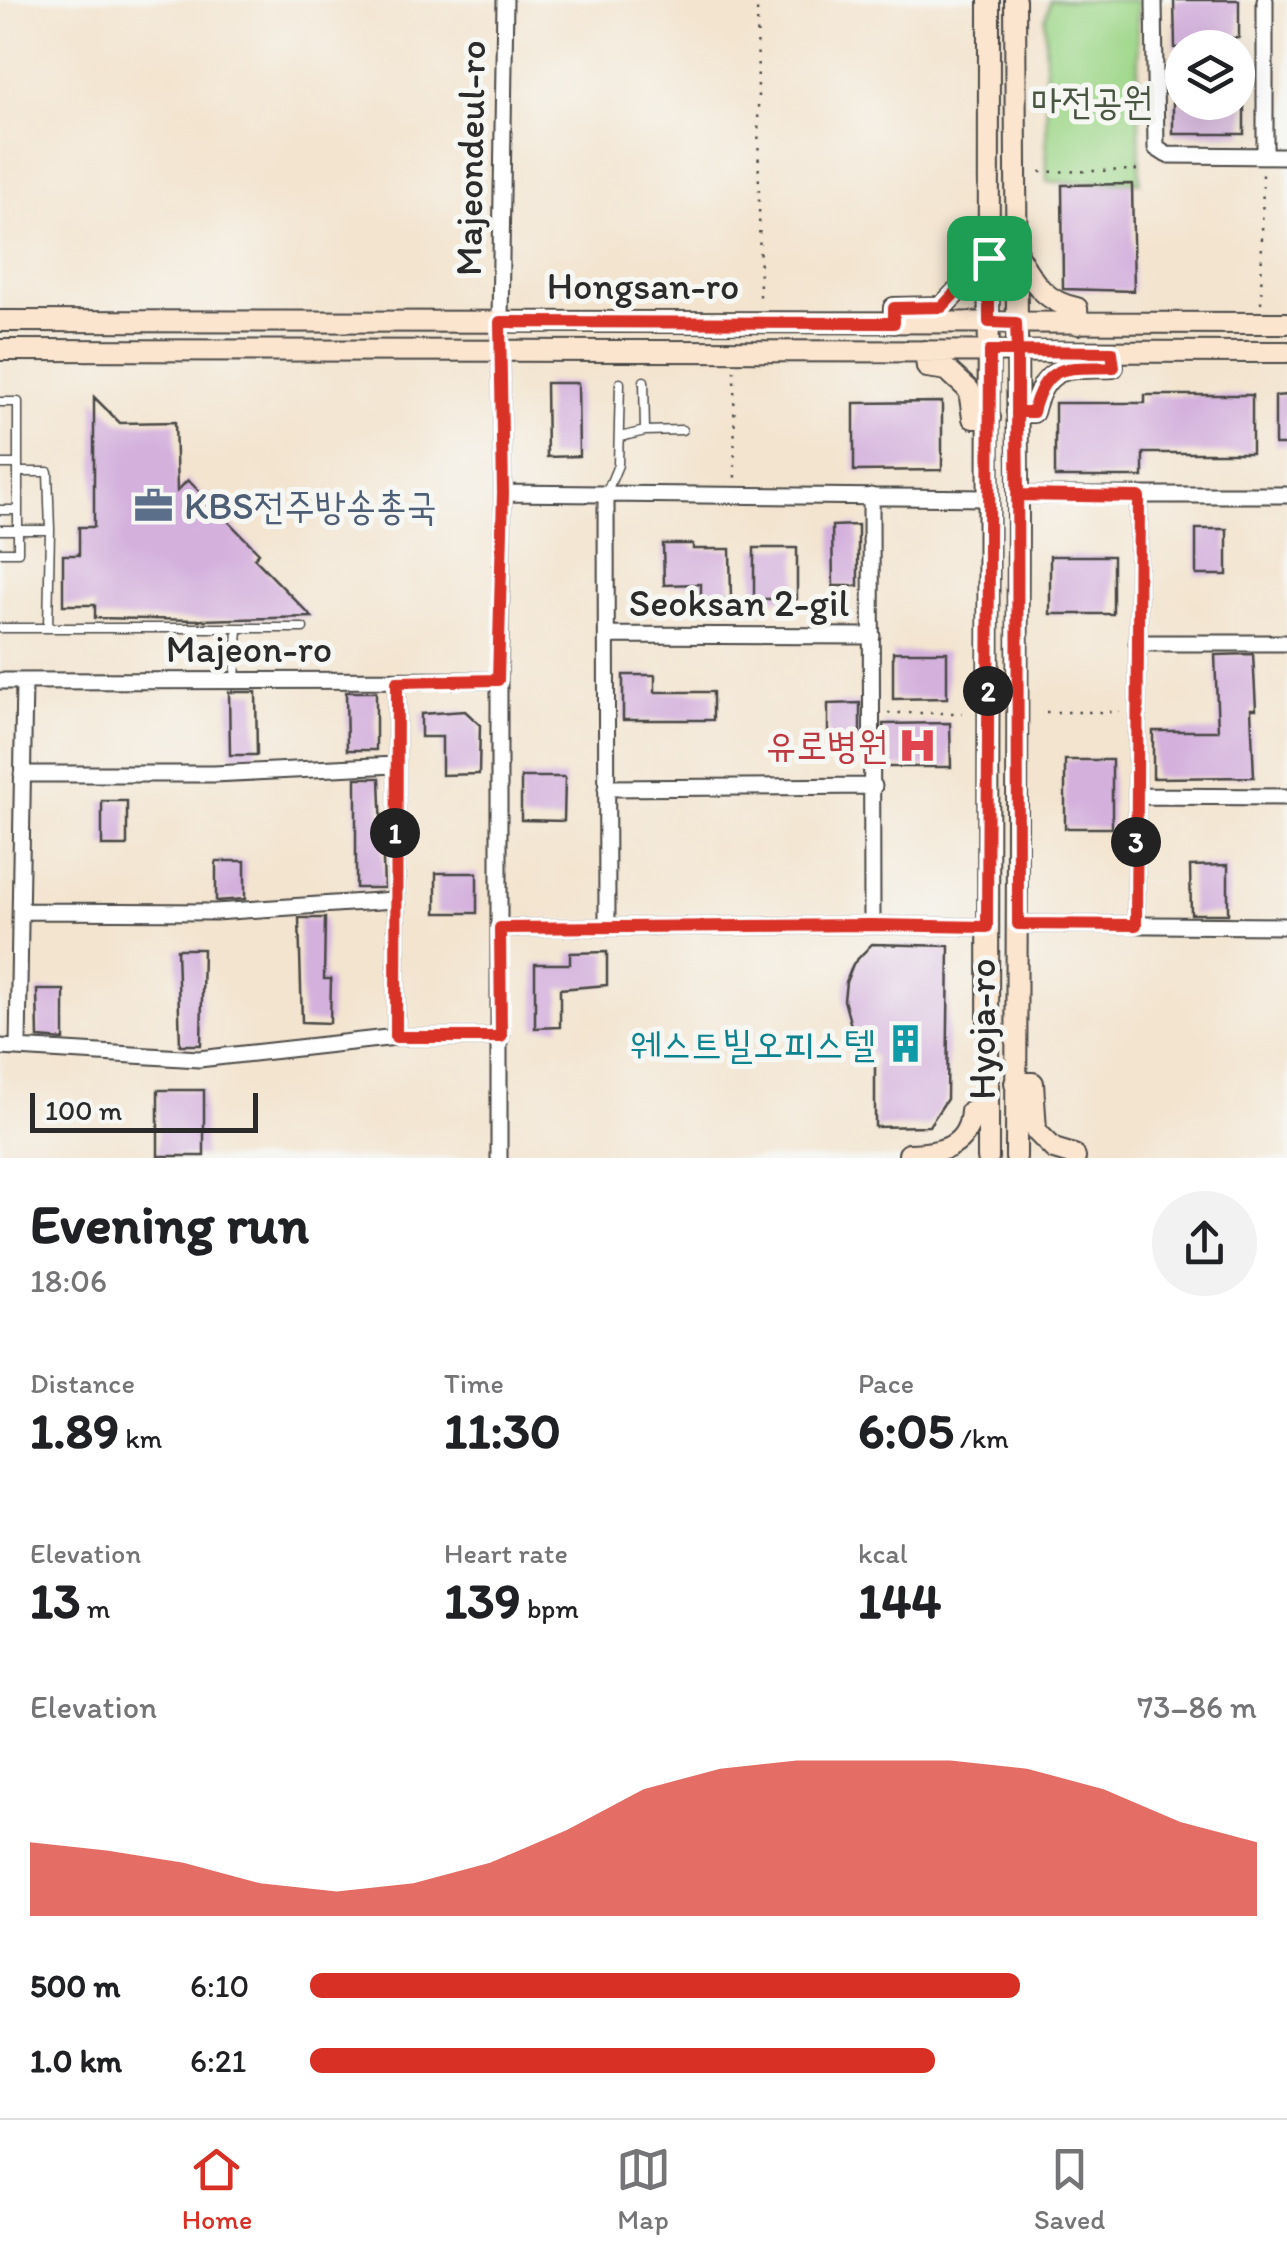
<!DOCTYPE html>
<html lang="en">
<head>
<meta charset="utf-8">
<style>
  body { margin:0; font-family:Itim,"Poor Story",sans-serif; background:#f2f2f2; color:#202124; height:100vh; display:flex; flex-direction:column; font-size:38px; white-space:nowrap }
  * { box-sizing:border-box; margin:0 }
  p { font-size:32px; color:#757577 }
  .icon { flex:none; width:55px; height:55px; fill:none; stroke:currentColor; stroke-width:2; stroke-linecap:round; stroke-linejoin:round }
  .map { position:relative; height:1158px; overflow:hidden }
  .sheet { display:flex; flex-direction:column; background:#fff; flex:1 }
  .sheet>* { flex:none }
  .controls { position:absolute; left:1165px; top:30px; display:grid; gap:20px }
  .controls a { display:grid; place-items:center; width:90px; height:90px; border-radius:50%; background:#fff; box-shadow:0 10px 40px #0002; font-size:50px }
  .scale { position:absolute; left:30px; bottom:25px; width:228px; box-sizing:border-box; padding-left:10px; border:5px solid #2b2b2b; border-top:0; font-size:28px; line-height:35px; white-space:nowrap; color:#2b2b2b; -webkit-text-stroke:8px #f6f6f2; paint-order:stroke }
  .pin { position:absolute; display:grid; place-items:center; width:85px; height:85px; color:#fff; margin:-42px; border-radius:20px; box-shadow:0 5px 15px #0006 }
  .km { position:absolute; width:50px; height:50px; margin:-25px; border-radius:50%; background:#222; color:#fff; font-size:28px; line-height:50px; text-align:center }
  .round { display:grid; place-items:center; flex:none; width:105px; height:105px; border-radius:52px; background:#f2f2f2 }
  .head { display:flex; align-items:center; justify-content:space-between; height:170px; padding:0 30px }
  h1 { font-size:55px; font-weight:700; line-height:75px }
  .metrics { display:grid; grid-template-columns:repeat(3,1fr); gap:15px; height:170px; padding:10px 30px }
  .metrics div { display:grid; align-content:center }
  .metrics b { font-size:50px; font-weight:700 }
  .metrics small { font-size:28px; font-weight:400 }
  .metrics p { font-size:28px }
  .chart { height:280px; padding:20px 30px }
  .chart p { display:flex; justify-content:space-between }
  .chart svg { width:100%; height:180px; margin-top:10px; fill:#d93025; opacity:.7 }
  ul { padding:0 30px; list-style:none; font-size:32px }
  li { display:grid; grid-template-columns:160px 120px 1fr; align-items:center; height:75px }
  li i { height:25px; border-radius:12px; background:#d93025 }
  .tabs { display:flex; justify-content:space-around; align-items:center; height:140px; border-top:2px solid #e0e0e0; background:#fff; font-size:28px; color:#757577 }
  .tabs a { display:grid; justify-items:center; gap:5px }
  .tabs .on { color:#d93025 }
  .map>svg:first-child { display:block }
</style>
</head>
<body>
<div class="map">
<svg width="1287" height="1158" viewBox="0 0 1287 1158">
  <rect width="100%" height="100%" fill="#f6f6f2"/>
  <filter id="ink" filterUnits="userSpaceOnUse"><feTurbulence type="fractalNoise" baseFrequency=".01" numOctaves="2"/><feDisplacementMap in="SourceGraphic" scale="20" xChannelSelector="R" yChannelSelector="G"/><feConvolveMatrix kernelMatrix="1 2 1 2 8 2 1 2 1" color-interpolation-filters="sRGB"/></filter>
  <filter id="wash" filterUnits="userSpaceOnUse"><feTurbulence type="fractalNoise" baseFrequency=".0048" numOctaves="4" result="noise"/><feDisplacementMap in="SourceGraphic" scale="40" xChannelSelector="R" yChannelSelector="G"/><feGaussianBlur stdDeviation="2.25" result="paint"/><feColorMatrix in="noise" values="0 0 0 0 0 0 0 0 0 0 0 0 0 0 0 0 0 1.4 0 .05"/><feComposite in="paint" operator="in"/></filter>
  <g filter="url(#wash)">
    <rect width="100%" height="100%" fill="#f3e4cf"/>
    <path fill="#9ed789" stroke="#64815a" stroke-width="2.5" d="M 1050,0 L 1137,0 L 1140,182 L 1047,182 L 1045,20 Z"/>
    <g id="blocks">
      <path fill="#d4b1dd" d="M 1174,0 L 1239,0 L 1239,38 L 1203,38 L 1203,48 L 1175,48 Z
        M 1173,102 L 1244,102 L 1244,134 L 1173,134 Z
        M 1132,184 L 1134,291 L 1063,289 L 1062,185 Z
        M 546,383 L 578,383 L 579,456 L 547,457 Z
        M 1145,395 L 1252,395 L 1252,453 L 1143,453 L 1143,477 L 1055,477 L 1055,403 L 1145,403 Z
        M 1287,395 L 1287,445 L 1275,445 L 1275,396 Z
        M 94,397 L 120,423 L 175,422 L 177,491 L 188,480 L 259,553 L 254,558 L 312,617 L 201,620 L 95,618 L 95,605 L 63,605 L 63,555 L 79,555 L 79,527 L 94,527 Z
        M 942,402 L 942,470 L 854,471 L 854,403 Z
        M 858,525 L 858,586 L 833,586 L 832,526 Z
        M 1196,529 L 1227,529 L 1227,575 L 1196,575 Z
        M 663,544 L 693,544 L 693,549 L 730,549 L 731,599 L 701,600 L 701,584 L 664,585 Z
        M 754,548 L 797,548 L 797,599 L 754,599 Z
        M 1050,556 L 1113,556 L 1113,614 L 1050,614 Z
        M 893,652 L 947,652 L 947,698 L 893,699 Z
        M 1253,654 L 1256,709 L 1251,709 L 1254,777 L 1153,778 L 1153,731 L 1218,731 L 1215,655 Z
        M 623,675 L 655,675 L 655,692 L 713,692 L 713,720 L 623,720 Z
        M 229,692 L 256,692 L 257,755 L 230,755 Z
        M 346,692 L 376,692 L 376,750 L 347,750 Z
        M 860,703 L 860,743 L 828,743 L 828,704 Z
        M 465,711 L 480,725 L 479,774 L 442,775 L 442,737 L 421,737 L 421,714 Z
        M 950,723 L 951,767 L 885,767 L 883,724 Z
        M 1065,760 L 1112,760 L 1112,828 L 1065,828 Z
        M 521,777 L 565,777 L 564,821 L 521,820 Z
        M 356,778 L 380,778 L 384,888 L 356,888 Z
        M 102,801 L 127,801 L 127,846 L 102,846 Z
        M 216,861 L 245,861 L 245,899 L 216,901 Z
        M 1228,865 L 1228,914 L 1191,914 L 1190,866 Z
        M 436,873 L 477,873 L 477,913 L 436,913 Z
        M 299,918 L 325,918 L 324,979 L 331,979 L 330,1023 L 302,1022 Z
        M 872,944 L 949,946 L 947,1099 L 929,1126 L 875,1127 L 875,1058 L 853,1033 L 844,1000 L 846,982 L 853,964 Z
        M 177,949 L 203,949 L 201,1045 L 180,1045 Z
        M 607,952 L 607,985 L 560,989 L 560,1027 L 535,1028 L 535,964 L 570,964 L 570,953 Z
        M 37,990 L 64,990 L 64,1040 L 38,1038 Z
        M 158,1090 L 204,1090 L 204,1156 L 158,1156 Z"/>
    </g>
  </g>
  <g filter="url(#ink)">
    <use href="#blocks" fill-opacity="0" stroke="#494744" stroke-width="2.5"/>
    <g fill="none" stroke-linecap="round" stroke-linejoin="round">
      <defs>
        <path id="lane" d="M 644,381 L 645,431
          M 0,402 L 18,402 L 18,552 L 0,552
          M 620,437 L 645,431 L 682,430
          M 0,464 L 18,464
          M 18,472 L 48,472 L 50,530
          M 606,494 L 618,465 L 620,383
          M 0,510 L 18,510
          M 0,530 L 50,530 L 48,628 L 303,628
          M 0,628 L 48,628
          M 235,679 L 238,629"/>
        <path id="street" d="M 1154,0 L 1156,148 L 1167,155 L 1287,156
          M 1265,0 L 1265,155
          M 503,493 L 989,498
          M 606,494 L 607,927
          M 1018,495 L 1287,495
          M 871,496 L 872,925
          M 607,635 L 872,636
          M 1137,643 L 1287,643
          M 0,681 L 499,680
          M 22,774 L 214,774 L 395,765
          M 606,788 L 874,786
          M 1137,796 L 1287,797
          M 21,911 L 215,912 L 394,900
          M 1018,924 L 1287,926
          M 1136,925 L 1139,497
          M 500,928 L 872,925 L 987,927
          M 396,1037 L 397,683
          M 0,1047 L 199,1059 L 396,1037 L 501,1037
          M 18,1047 L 24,681
          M 499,1158 L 499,680 L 503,493 L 500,322 L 505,0"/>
        <path id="secondary" d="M 1015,0 L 1018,495 L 1016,1158
          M 1018,256 C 1033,282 1046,303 1077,308 L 1078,324
          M 0,321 L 1287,323
          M 894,323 L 894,308 L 942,307 L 969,279 L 973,259 L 989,259
          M 0,350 L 1287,352
          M 925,351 L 927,367 L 947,370 L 969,390 L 973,418 L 990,418
          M 1017,412 L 1033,412 C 1046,361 1068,369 1113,367 L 1112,352
          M 1015,1083 L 1033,1083 L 1036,1131 L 1054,1149 L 1074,1155 L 1075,1158
          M 909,1158 L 909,1154 C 940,1153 969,1148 971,1111 L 987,1111
          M 988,1158 L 989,0"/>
      </defs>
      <use href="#lane" stroke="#494744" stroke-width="11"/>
      <use href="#street" stroke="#494744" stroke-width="19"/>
      <use href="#secondary" stroke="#494744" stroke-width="24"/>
      <path stroke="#494744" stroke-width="2.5" stroke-dasharray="2.5 8" stroke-linecap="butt" d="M 757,0 L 760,298
        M 1040,172 L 1143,170
        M 1261,303 L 1263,171
        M 734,370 L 735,482
        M 1046,712 L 1120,712
        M 888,713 L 962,713"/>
      <use href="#lane" stroke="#fff" stroke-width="8"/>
      <use href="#street" stroke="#fff" stroke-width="15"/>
      <use href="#secondary" stroke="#fbe5cf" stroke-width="20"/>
    </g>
  </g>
  <g fill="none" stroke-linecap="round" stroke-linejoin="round" filter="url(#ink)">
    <defs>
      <path id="route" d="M 989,258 L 973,259 L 968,279 L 942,307 L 894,308 L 894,323 L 500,322 L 503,493 L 498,680 L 397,682 L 396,1037 L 501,1037 L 500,928 L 872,925 L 987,927 L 990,351 L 1017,351 L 1018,924 L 1136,925 L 1139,497 L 1018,495 L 1017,412 L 1033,412 C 1046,360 1068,369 1114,367 L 1112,352 L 1017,351 L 1016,323 L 989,322 L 989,258"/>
    </defs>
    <use href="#route" stroke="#fff" stroke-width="20"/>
    <use href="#route" stroke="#d93025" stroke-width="12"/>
  </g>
  <defs>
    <symbol id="office-bare" viewBox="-9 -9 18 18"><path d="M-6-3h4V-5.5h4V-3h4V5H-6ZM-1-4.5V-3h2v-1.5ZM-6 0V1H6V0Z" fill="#5c6f8a" stroke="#f6f6f2" stroke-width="2.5" paint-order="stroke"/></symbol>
    <symbol id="hospital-bare" viewBox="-9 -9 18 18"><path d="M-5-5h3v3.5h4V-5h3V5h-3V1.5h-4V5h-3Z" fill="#e0444e" stroke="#f6f6f2" stroke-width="2.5" paint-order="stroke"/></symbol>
    <symbol id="building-bare" viewBox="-9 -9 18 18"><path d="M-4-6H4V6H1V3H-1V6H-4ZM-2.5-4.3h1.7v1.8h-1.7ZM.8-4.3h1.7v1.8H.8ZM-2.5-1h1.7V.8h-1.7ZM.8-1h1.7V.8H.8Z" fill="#0f9aa8" stroke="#f6f6f2" stroke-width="2.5" paint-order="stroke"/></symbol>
  </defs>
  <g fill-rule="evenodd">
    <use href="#office-bare" x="126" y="478" width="55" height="55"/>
    <use href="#hospital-bare" x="890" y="718" width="55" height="55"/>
    <use href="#building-bare" x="878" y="1016" width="55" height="55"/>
  </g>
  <g text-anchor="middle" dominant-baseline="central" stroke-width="10" stroke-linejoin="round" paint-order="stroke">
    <g font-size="38" fill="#485642" stroke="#f6f6f2">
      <text x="1092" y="101">마전공원</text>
    </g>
    <g font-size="38" fill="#2b2b2b" stroke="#f6f6f2">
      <text transform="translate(470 158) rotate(-89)">Majeondeul-ro</text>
      <text x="643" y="286">Hongsan-ro</text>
      <text x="739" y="603">Seoksan 2-gil</text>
      <text x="249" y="649">Majeon-ro</text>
      <text transform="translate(982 1029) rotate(-90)">Hyoja-ro</text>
    </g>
    <g font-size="38" fill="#4e5e75" stroke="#f6f6f2" text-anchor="start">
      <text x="184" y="506">KBS전주방송총국</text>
    </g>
    <g font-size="38" fill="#be3a42" stroke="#f6f6f2" text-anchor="end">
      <text x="888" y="745">유로병원</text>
    </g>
    <g font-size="38" fill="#0d838f" stroke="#f6f6f2" text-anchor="end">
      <text x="875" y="1044">웨스트빌오피스텔</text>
    </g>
  </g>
</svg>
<div class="controls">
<a><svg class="icon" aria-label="layers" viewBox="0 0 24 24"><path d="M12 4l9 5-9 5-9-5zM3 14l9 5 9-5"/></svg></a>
</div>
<div class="scale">100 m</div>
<div class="pin" style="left:989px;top:258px;background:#1e9e55"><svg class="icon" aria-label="arrive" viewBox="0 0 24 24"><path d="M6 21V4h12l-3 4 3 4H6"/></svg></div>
<b class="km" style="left:395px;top:833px">1</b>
<b class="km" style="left:988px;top:691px">2</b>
<b class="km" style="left:1136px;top:842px">3</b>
</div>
<section class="sheet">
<div class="head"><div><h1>Evening run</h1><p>18:06</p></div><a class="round"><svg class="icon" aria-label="share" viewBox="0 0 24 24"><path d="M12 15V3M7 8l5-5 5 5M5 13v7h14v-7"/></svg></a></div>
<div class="metrics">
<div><p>Distance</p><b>1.89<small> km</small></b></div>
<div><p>Time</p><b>11:30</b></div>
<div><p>Pace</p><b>6:05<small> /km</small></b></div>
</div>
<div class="metrics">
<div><p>Elevation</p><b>13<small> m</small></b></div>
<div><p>Heart rate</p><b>139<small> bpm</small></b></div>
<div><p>kcal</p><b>144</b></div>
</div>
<div class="chart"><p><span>Elevation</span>73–86 m</p>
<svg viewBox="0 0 160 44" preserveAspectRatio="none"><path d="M0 44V26L10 28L20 31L30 36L40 38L50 36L60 31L70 23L80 13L90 8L100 6L110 6L120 6L130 8L140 13L150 21L160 26V44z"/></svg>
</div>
<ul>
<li><b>500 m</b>6:10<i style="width:75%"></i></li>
<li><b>1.0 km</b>6:21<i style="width:66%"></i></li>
</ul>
</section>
<nav class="tabs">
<a class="on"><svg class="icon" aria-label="home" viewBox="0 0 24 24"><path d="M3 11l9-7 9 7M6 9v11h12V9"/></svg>Home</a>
<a><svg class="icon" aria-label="map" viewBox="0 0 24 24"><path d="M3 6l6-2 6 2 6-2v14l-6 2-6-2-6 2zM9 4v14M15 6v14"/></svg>Map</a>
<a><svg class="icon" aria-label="saved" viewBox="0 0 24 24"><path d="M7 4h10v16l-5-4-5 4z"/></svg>Saved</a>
</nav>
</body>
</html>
